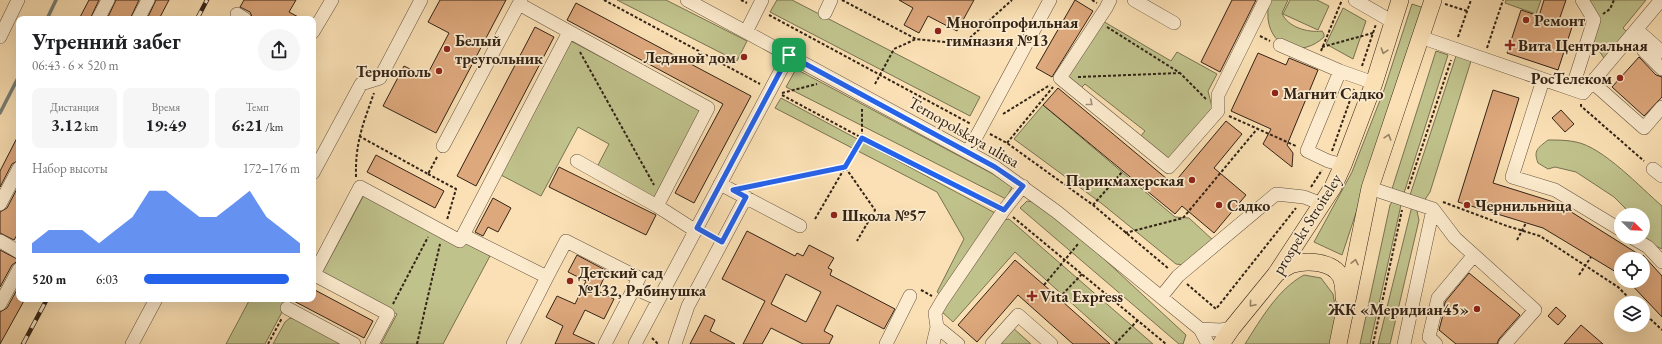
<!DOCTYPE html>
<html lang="ru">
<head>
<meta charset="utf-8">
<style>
  body { margin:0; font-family:"EB Garamond",serif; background:#f6f6f6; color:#202124; height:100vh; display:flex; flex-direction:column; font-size:15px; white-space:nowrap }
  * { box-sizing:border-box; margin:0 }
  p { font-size:13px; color:#757577 }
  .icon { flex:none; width:22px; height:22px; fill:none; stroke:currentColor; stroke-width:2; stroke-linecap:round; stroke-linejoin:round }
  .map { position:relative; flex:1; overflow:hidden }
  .sheet { position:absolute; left:16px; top:16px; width:300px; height:286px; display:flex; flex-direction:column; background:#fff; border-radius:8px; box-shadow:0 4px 16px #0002 }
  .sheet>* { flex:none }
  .needle { width:26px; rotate:113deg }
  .fabs { position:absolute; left:1614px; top:208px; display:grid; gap:8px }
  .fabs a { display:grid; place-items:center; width:36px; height:36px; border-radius:50%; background:#fff; box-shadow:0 4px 16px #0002; font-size:20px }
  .pin { position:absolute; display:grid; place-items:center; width:34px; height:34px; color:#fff; margin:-17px; border-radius:8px; box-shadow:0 2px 6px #0006 }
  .round { display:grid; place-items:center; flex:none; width:42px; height:42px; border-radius:21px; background:#f6f6f6 }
  .summary { display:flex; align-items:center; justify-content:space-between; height:68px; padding:0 16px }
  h1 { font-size:22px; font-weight:700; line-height:30px }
  .figures { display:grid; grid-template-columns:repeat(3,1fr); gap:6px; height:68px; padding:4px 16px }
  .figures div { display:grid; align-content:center; border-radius:8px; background:#f6f6f6; text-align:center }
  .figures b { font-size:17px; font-weight:700 }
  .figures small { font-size:11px; font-weight:400 }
  .figures p { font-size:11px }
  .chart { height:112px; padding:8px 16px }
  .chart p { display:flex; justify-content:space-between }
  .chart svg { width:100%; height:72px; margin-top:4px; fill:#2563eb; opacity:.7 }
  ul { padding:0 16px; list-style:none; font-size:13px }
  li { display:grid; grid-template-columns:64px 48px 1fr; align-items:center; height:30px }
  li i { height:10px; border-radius:5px; background:#2563eb }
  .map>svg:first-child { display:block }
</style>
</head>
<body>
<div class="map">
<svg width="1662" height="344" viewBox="0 0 1662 344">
  <rect width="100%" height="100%" fill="#fae0b4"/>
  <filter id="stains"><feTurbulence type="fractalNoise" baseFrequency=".005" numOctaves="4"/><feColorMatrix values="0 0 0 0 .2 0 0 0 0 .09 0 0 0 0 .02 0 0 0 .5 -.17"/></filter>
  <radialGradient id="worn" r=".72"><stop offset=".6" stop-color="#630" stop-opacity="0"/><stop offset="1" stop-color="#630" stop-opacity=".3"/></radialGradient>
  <path fill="#c0c28c" stroke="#797251" d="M 617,0 L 666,0 L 747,41 L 737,61 Z
    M 777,0 L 792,0 L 980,97 L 970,116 L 770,12 Z
    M 1270,0 L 1288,0 L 1282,13 C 1287,27 1308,33 1322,31 L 1324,34 L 1324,37 C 1303,57 1272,50 1268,19 C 1268,12 1267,6 1270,0 Z
    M 1290,0 L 1317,0 L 1329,6 L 1318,30 L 1283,14 Z
    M 1506,0 L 1541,0 L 1536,14 L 1505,3 Z
    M 1585,0 L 1646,0 L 1623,28 L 1629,34 L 1606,61 L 1593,42 Z
    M 1412,4 L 1424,8 L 1342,255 L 1314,242 L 1352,172 L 1384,90 Z
    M 1343,8 L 1366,21 L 1353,59 L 1326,44 Z
    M 1101,20 L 1171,61 L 1177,52 L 1217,74 L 1208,91 L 1213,111 L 1168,163 L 1139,138 L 1145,131 L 1085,84 L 1079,90 L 1065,78 Z
    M 571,41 L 701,110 L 654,198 L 597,167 L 609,144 L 578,127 L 541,196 L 499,174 Z
    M 1436,51 L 1448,55 L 1404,193 L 1392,189 Z
    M 1456,56 L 1471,61 L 1430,192 L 1424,201 L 1410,195 Z
    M 796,69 L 993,174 L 1012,187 L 1006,199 L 786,87 Z
    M 781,98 L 997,214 L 942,296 L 937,292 L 964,239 L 937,192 L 775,108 Z
    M 1043,105 L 1175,217 L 1189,218 L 1214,241 L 1184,265 L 1176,264 L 1101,203 L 1014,139 Z
    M 1548,140 C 1557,140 1567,140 1576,142 C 1603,147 1641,188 1662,206 L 1662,249 C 1640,239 1643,239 1643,215 L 1628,215 L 1625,208 L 1614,197 L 1576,172 L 1555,167 L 1548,169 L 1538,163 C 1533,150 1538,148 1548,140 Z
    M 364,195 L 464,242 L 490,256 L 443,344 L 381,344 L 397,314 L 322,273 Z
    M 1027,201 L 1034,202 L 1076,233 L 1186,335 L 1183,344 L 1179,344 L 1020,208 Z
    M 1392,202 L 1401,205 L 1370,344 L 1360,344 L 1390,205 Z
    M 1412,206 L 1416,207 L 1419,220 L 1390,344 L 1378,344 Z
    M 1009,219 L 1153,344 L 1117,344 L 1015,252 L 953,322 L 941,311 L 999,221 Z
    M 1304,275 L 1321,278 L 1333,294 L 1337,317 L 1333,344 L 1245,344 C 1261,319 1278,289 1304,275 Z
    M 250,299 L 289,299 L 265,344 L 226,344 Z
    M 290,318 L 301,320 L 346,344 L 273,344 L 285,322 Z
    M 1013,328 L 1031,344 L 999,344 Z"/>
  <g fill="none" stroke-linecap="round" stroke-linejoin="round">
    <path stroke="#757e76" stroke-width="3.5" d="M 47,19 L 56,0
      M 0,113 L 19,76"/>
  </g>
  <path fill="#dea87d" stroke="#322316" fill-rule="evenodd" d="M 89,0 L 99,0 L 90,19 L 79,19 Z
    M 116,0 L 139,0 L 130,19 L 107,19 Z
    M 156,0 L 169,0 L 159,19 L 147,19 Z
    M 244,0 L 296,0 L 289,12 L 302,19 L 253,19 L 250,12 L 240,7 Z
    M 440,0 L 506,0 L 436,133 L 383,106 L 404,66 L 426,77 L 449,33 L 428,22 Z
    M 899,0 L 974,0 L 957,31 L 928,16 L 919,33 L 904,25 L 913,8 Z
    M 1075,0 L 1093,11 L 1052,77 L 1036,68 Z
    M 1232,0 L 1256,0 L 1220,72 L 1201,62 Z
    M 1544,0 L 1566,0 L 1558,23 L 1572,27 L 1558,70 L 1507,53 L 1521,10 L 1539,16 Z
    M 576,3 L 751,96 L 694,203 L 675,193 L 723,104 L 567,20 Z
    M 535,27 L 554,37 L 476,186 L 457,176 Z
    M 1258,53 L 1286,65 L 1289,58 L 1318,70 L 1287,145 L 1293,153 L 1292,167 L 1263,144 L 1271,129 L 1231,111 Z
    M 1639,57 L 1656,75 L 1662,77 L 1662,97 L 1644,116 L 1612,87 Z
    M 1058,88 L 1173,184 L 1226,121 L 1242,134 L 1214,168 L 1246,195 L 1214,233 L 1182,206 L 1175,214 L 1043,105 Z
    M 1493,90 L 1519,98 L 1493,183 L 1557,203 L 1643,257 L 1643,255 L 1662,276 L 1662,317 L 1628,281 L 1643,281 L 1643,259 L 1621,259 L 1621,275 L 1543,228 L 1458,202 Z
    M 1561,110 L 1574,124 L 1565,132 L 1552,118 Z
    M 19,134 L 19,160 L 12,164 L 0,187 L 0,171 Z
    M 376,155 L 444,191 L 435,208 L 367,172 Z
    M 559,167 L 656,215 L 646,235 L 549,187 Z
    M 19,185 L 19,232 L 14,240 L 0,233 L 0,212 L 7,208 Z
    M 493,198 L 511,208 L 498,232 L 488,227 L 483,236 L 475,232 Z
    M 747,231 L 795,256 L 797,253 L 803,256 L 809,245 L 834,258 L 828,268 L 832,270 L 830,275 L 895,309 L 884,329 L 837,305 L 824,331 L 833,336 L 829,344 L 803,344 L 771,328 L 762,344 L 743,344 L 765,301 L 722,279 ZM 786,274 L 821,292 L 806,322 L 771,304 Z
    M 0,250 L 19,260 L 12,265 L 0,287 Z
    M 577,255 L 607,271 L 598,291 L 614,299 L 604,319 L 585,310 L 573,334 L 595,344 L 555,344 L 563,326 L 546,317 L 557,296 L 575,304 L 586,281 L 568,272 Z
    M 1015,260 L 1044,285 L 1110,344 L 1073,344 L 1018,295 L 977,342 L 958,325 Z
    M 1469,273 L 1520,315 L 1499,339 L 1497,344 L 1456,344 L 1439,330 L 1444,311 L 1445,302 Z
    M 19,286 L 19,299 L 25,299 L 0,344 L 0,312 L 7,308 Z
    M 313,289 L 373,321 L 364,338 L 290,299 L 313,299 Z
    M 1556,307 L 1566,316 L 1558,325 L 1548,316 Z
    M 705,315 L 715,320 L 710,331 L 735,344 L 690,344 Z
    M 1581,325 L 1603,344 L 1564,344 Z"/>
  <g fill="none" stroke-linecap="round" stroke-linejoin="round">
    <defs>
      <path id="minor" d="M 687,0 L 995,167 L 1057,212 L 1200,329 L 1208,344
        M 1110,0 L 1106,8 L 1060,78 L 1169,167 L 1218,111 L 1218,95 L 1265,0
        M 1134,0 L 1174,23
        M 1355,0 L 1393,22
        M 519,4 L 708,108 L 657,206
        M 825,13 L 831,0
        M 237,14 L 245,19
        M 98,19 L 108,0
        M 138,19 L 148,0
        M 1637,30 L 1644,51 L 1662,69
        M 1637,30 L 1662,52
        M 313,32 L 332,0
        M 746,32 L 762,0
        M 0,37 L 18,0
        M 1420,37 L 1583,93 L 1661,0
        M 1280,45 L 1340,71 L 1374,83
        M 1340,71 L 1307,151 L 1328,161 L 1343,165
        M 1543,80 L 1512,177 L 1555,190 L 1621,230
        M 1592,82 L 1644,128 L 1662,107
        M 1572,89 L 1594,20 L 1582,0
        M 443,146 L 521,0
        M 968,152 L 1050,0
        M 577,161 L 657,206 L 696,231
        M 1653,169 L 1662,176
        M 313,173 L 361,84 L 380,78 L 421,0
        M 720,184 L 800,226
        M 1370,188 L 1433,209 L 1404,344
        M 0,204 L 19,168
        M 1433,209 L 1455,238 L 1535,310 L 1505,344
        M 463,235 L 547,277 L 566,241 L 639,278 L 634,288 L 659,299
        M 1631,237 L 1648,247 L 1662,262
        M 0,241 L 19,252
        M 313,274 L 388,314 L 372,344
        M 314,274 L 360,187 L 460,241 L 569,32
        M 1161,297 L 1178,276 L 1276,194 L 1304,197 L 1322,204
        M 0,304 L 19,269
        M 287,308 L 354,344
        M 937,327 L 958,344
        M 1200,329 L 1221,330 L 1232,328
        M 132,344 L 156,299
        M 513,344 L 547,277
        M 605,344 L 634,288
        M 635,344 L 789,55
        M 675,344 L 688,306 L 746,197
        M 886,344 L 910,296
        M 933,344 L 937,327 L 935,313 L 942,301 L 1004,210 L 1023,186
        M 992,344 L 1018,315 L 1051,344
        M 1436,344 L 1429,337 L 1438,298 L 1474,255"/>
      <path id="major" d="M 1277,273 C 1282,270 1287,266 1293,264 C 1307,260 1333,261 1341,277 C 1344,284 1344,291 1344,298
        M 1221,344 L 1232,328 L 1276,274 L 1333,187 L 1343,165 L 1374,83 L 1400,0
        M 1338,344 L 1370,188 L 1433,0"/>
    </defs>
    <use href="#minor" stroke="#64523e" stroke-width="14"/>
    <use href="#major" stroke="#322316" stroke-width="18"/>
    <path stroke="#322316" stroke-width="2" stroke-dasharray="3 2" stroke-linecap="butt" d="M 604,0 L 760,84
      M 741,0 L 747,3
      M 842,0 L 916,39 L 963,44 L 1012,0
      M 1092,0 L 1097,3
      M 1445,4 L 1467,11
      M 1603,14 L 1610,9 L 1614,0
      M 769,15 L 971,124
      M 1107,27 L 1180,73 L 1206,99
      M 1260,36 L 1270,41
      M 1458,37 L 1471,0
      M 1322,47 L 1373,33
      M 1487,48 L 1503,0
      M 1321,51 L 1342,0
      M 580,52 L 654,185
      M 1362,66 L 1376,24
      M 1078,77 L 1180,73
      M 875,84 L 894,49 L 916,39
      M 782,93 L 817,84
      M 782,95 L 862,138 L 995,205
      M 1581,104 L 1581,106 L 1644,161
      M 1003,114 L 1050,85
      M 1229,116 L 1296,146
      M 990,134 L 1007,143 L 1093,205 L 1169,269
      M 359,136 L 428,174 L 437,157
      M 1007,143 L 1053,87
      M 1332,151 L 1354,89
      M 428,174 L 456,189 L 447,220
      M 356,177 C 355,143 363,124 374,93
      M 753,186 L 845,167 L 875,210 L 857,241
      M 1311,187 L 1322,170
      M 1408,189 L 1451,60
      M 1443,202 L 1507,226 L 1540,236 L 1618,287 L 1634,303
      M 1093,205 L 1123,171
      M 1013,217 L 1166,344
      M 815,219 L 862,138 L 862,109
      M 1125,233 L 1183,218 L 1257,129
      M 1517,240 L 1526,223
      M 1579,275 L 1591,257
      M 1187,284 L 1216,309 L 1296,208
      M 1044,285 L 1078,244
      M 921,290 L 932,296
      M 1059,298 L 1082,274
      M 393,304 L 428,237
      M 1643,312 L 1662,330
      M 652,338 L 658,344
      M 268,344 L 282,318
      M 417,344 L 440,244
      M 1115,344 L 1138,320
      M 1373,344 L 1402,210"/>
    <use href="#minor" stroke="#fcebce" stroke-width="13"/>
    <use href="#major" stroke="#fae0b4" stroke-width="17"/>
    <defs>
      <path id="rail" d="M 197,19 L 207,0
        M 23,344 L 47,299"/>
    </defs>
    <use href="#rail" stroke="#322316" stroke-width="4.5"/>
    <use href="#rail" stroke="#fcebce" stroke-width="3" stroke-dasharray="9" stroke-linecap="butt"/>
  </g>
  <defs><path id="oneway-chevron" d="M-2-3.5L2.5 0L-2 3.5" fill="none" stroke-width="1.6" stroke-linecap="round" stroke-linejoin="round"/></defs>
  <g stroke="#968265">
    <use href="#oneway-chevron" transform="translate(1384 51) rotate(108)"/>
    <use href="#oneway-chevron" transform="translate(1388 137) rotate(-72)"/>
    <use href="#oneway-chevron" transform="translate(1355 262) rotate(-78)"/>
    <use href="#oneway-chevron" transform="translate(1252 304) rotate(130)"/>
  </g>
  <use stroke="#a1917b" href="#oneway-chevron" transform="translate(1090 103) rotate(39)"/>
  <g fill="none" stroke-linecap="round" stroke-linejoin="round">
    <defs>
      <path id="route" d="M 789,55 L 995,167 L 1023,186 L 1004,210 L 862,138 L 845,167 L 733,190 L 746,197 L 722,242 L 697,228 Z"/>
    </defs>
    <use href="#route" stroke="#fff" stroke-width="8"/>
    <use href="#route" stroke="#2563eb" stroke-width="5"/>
  </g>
  <g fill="#8f2418" stroke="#fcebce" stroke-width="1.5">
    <circle cx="1526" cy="20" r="4"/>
    <circle cx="938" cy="31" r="4"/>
    <path d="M1508 39h4v4h4v4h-4v4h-4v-4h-4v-4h4z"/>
    <circle cx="447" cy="49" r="4"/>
    <circle cx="744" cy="57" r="4"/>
    <circle cx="439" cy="71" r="4"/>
    <circle cx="1620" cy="78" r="4"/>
    <circle cx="1275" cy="93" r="4"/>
    <circle cx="1192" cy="180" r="4"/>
    <circle cx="1219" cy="205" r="4"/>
    <circle cx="1467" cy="205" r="4"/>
    <circle cx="834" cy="215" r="4"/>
    <circle cx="570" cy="281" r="4"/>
    <path d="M1030 290h4v4h4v4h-4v4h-4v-4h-4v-4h4z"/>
    <circle cx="1477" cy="309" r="4"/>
  </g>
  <g text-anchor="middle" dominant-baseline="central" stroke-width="3.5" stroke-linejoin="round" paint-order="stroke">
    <g font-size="16" font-weight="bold" fill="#322316" stroke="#fcebce" text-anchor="start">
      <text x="1534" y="20">Ремонт</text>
      <text x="946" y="22">Многопрофильная<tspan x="946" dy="18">гимназия №13</tspan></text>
      <text x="455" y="40">Белый<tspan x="455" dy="18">треугольник</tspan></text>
      <text x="1518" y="45">Вита Центральная</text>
      <text x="736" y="57" text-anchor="end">Ледяной дом</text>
      <text x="431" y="71" text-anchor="end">Тернополь</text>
      <text x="1612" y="78" text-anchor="end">РосТелеком</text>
      <text x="1283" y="93">Магнит Садко</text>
      <text x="1184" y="180" text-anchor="end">Парикмахерская</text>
      <text x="1227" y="205">Садко</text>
      <text x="1475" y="205">Чернильница</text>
      <text x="842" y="215">Школа №57</text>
      <text x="578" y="272">Детский сад<tspan x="578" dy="18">№132, Рябинушка</tspan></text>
      <text x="1040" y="296">Vita Express</text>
      <text x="1469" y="309" text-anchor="end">ЖК «Меридиан45»</text>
    </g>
    <g font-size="16" fill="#322316" stroke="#fcebce">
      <text transform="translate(964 132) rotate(30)">Ternopolskaya ulitsa</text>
      <text transform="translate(1307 224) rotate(-58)">prospekt Stroiteley</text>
    </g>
  </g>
  <rect width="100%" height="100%" filter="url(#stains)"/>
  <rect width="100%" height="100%" fill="url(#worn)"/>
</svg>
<div class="fabs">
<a><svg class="needle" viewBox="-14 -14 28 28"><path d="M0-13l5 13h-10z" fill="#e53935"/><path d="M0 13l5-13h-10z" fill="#757577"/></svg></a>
<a><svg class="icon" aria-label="locate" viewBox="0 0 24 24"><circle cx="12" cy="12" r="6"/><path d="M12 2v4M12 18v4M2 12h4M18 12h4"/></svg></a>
<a><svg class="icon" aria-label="layers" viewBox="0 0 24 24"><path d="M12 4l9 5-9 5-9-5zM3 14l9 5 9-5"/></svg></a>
</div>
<div class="pin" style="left:789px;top:55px;background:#1e9e55"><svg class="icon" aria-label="arrive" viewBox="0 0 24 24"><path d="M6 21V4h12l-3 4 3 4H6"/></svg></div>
<section class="sheet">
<div class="summary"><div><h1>Утренний забег</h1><p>06:43 · 6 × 520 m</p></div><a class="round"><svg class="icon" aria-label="share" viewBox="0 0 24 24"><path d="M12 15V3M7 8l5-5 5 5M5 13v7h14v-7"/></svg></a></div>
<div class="figures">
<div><p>Дистанция</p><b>3.12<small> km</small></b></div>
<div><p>Время</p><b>19:49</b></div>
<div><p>Темп</p><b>6:21<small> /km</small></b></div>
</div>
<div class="chart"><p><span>Набор высоты</span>172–176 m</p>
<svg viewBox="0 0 160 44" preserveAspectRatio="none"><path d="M0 44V38L10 30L20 30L30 30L40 38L50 30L60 22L70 6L80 6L90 14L100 22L110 22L120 14L130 6L140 22L150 30L160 38V44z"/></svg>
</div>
<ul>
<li><b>520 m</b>6:03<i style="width:93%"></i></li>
</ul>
</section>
</div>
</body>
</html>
